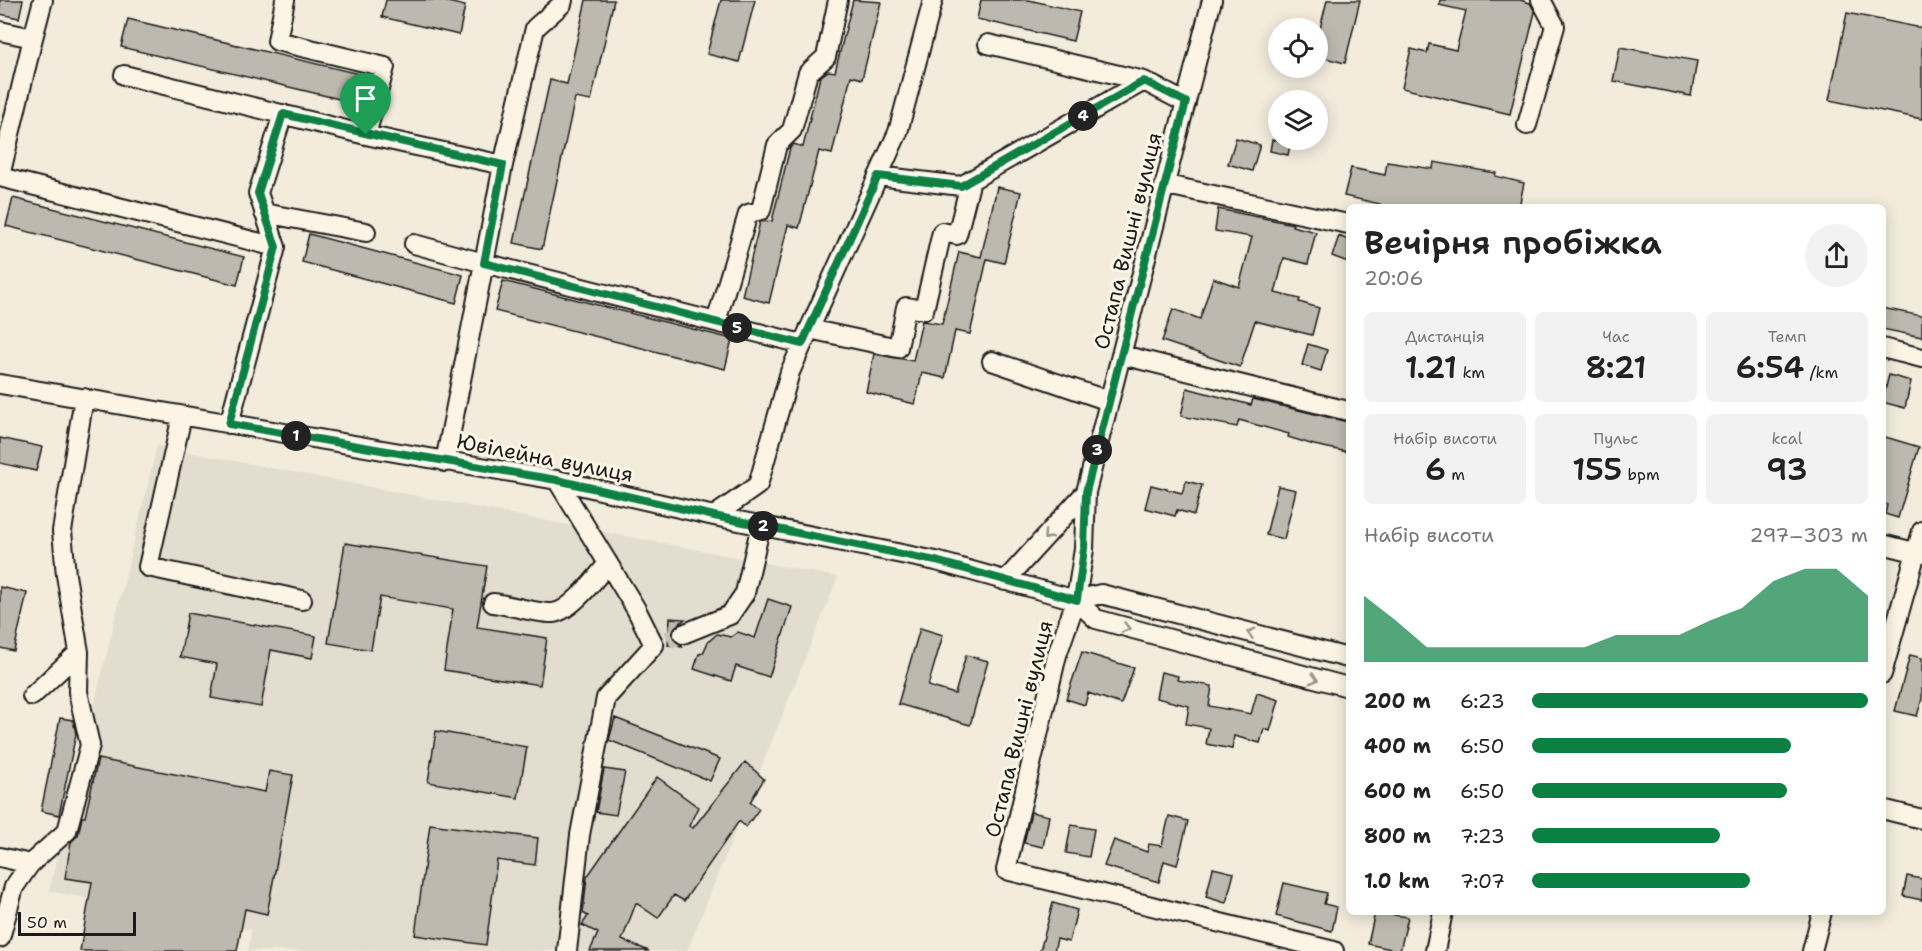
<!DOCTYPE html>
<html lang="uk">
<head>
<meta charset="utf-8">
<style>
  body { margin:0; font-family:"Shantell Sans",sans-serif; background:#f2f2f2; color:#222; height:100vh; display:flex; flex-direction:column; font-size:22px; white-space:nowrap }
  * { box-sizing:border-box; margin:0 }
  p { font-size:20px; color:#767676 }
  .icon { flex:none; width:33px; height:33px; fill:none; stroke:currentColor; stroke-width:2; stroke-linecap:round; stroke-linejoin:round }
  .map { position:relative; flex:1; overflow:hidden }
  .details { position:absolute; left:1346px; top:204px; width:540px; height:711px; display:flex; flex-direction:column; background:#fff; border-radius:9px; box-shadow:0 3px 15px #0003 }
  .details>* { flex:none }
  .controls { position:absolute; left:1268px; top:18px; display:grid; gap:12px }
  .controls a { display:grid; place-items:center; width:60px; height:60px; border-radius:50%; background:#fff; box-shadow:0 3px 15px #0003; font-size:30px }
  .scale { position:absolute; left:18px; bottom:15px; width:118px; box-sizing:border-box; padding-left:6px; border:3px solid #1c1c1c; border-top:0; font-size:16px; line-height:21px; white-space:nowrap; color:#1c1c1c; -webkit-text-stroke:4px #fcf5e5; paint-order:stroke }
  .pin { position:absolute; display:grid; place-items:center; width:51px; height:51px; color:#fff; margin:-62px -26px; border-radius:50% 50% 50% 0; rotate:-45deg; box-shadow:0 0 6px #0007 }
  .pin .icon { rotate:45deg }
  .km { position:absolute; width:30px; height:30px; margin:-15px; border-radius:50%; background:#222; color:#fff; font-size:16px; line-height:30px; text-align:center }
  .round { display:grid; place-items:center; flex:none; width:63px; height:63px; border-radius:32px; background:#f2f2f2 }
  .overview { display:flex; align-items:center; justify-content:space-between; height:102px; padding:0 18px }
  h1 { font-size:33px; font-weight:600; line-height:45px }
  .stats { display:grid; grid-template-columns:repeat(3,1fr); gap:9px; height:102px; padding:6px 18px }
  .stats div { display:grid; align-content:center; border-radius:9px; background:#f2f2f2; text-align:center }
  .stats b { font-size:30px; font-weight:600 }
  .stats small { font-size:16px; font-weight:400 }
  .stats p { font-size:16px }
  .chart { height:168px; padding:12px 18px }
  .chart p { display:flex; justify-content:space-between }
  .chart svg { width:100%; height:108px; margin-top:6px; fill:#0b8043; opacity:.7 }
  ul { padding:0 18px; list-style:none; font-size:20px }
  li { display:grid; grid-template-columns:96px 72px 1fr; align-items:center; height:45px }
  li i { height:15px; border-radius:8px; background:#0b8043 }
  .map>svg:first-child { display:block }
</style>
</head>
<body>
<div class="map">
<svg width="1922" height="951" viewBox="0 0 1922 951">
  <rect width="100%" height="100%" fill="#f3ecdd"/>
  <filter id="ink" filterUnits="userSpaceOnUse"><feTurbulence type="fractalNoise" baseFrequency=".0167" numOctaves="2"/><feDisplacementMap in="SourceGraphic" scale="12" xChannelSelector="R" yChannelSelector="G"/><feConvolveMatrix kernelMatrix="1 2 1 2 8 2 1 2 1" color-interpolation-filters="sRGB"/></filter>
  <g filter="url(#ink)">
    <path fill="#e3ddcf" d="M 157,446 L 838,577 L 687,951 L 248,951 L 251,930 L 49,891 Z"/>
    <path fill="#beb9ae" stroke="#1c1c1c" stroke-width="1.5" d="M 0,0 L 23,0 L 19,18 L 0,14 Z
      M 386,0 L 439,0 L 465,6 L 459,35 L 382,17 Z
      M 586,0 L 614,0 L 591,101 L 575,98 L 542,249 L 514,243 L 550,80 L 567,84 Z
      M 721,0 L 755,0 L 739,62 L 707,54 Z
      M 853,0 L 881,2 L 862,79 L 851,76 L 832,154 L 819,151 L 799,228 L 788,225 L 769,303 L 742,296 L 760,222 L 772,221 L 790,148 L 794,144 L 803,147 L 820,77 L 828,71 L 835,72 Z
      M 981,0 L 1029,0 L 1080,12 L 1073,41 L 977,19 Z
      M 1327,0 L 1360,0 L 1345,63 L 1317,56 L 1317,41 Z
      M 1440,0 L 1520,0 L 1530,3 L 1535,12 L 1510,114 L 1402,88 L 1411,49 L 1427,53 L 1429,44 L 1456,50 L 1466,11 L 1439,5 Z
      M 1847,13 L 1922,28 L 1922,119 L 1829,100 Z
      M 128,19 L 359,74 L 352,102 L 121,47 Z
      M 1620,47 L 1697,61 L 1691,96 L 1613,81 Z
      M 1236,138 L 1260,145 L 1252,171 L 1228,164 Z
      M 1272,140 L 1291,140 L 1288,155 L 1270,151 Z
      M 1387,162 L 1433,169 L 1434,162 L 1496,173 L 1495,176 L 1524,183 L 1519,207 L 1380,207 L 1380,204 L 1344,196 L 1351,168 L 1385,175 Z
      M 997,187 L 1021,192 L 1004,263 L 987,259 L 970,334 L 955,331 L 945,378 L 922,373 L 915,404 L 866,392 L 874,354 L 913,361 L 922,321 L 942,324 L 959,252 L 981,257 Z
      M 13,198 L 244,257 L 237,285 L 6,226 Z
      M 1218,209 L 1293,224 L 1292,226 L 1316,232 L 1308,264 L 1284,258 L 1275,293 L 1300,299 L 1299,302 L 1319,308 L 1312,335 L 1255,321 L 1240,367 L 1162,341 L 1173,309 L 1200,319 L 1213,278 L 1239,287 L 1252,237 L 1215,231 Z
      M 309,234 L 463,275 L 456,303 L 302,262 Z
      M 1339,236 L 1348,240 L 1348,262 L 1332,256 Z
      M 503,281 L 732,339 L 725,369 L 495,311 Z
      M 1882,308 L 1922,316 L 1922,337 L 1882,329 Z
      M 1308,344 L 1327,350 L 1321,371 L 1302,365 Z
      M 1889,375 L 1911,381 L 1905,408 L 1882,402 Z
      M 1187,388 L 1251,405 L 1253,399 L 1348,422 L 1348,452 L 1314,445 L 1288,437 L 1289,434 L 1239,420 L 1237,427 L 1181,416 Z
      M 1882,436 L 1919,447 L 1898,518 L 1885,514 L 1887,505 L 1882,504 Z
      M 0,438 L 42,447 L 36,471 L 0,463 Z
      M 1186,481 L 1202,485 L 1194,515 L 1177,510 L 1175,516 L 1145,508 L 1151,485 L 1182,493 Z
      M 1278,486 L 1296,490 L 1284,539 L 1266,535 Z
      M 345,543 L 487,566 L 477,627 L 547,638 L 540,685 L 444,670 L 453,609 L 380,597 L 371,650 L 328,643 Z
      M 0,587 L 27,593 L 14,651 L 0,648 Z
      M 768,599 L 792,607 L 769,677 L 736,666 L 731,681 L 694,669 L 699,654 L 703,653 L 708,642 L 717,634 L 731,637 L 738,632 L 755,638 Z
      M 188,613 L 316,636 L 312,658 L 271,650 L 261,707 L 211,698 L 217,664 L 180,657 Z
      M 670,618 L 685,619 L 675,627 L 672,633 L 673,639 L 682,647 L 668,645 Z
      M 920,628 L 943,635 L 928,686 L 955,694 L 966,655 L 988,661 L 970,725 L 898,704 Z
      M 1082,652 L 1134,668 L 1121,704 L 1088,693 L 1085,705 L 1066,699 Z
      M 1910,655 L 1922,658 L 1922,699 L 1917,716 L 1895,711 Z
      M 1161,672 L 1178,676 L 1177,680 L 1212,686 L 1209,706 L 1251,714 L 1257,693 L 1279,700 L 1270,731 L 1264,729 L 1260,743 L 1234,736 L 1232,749 L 1206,744 L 1209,728 L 1186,724 L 1189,706 L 1156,698 Z
      M 60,718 L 73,720 L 76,734 L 59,815 L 41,811 Z
      M 615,718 L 720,759 L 710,781 L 609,740 Z
      M 436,731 L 527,747 L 518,798 L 428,782 Z
      M 98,759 L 265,792 L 269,771 L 293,775 L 267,914 L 245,909 L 237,951 L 80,951 L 92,882 L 65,878 L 71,842 L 78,835 L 82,817 L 85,817 Z
      M 745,762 L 764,779 L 750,802 L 759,809 L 746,827 L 739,821 L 684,901 L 674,895 L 658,918 L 636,903 L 622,940 L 649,951 L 590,951 L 598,933 L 582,925 L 588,916 L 583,913 L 587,877 L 657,777 L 698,807 L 689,826 L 693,828 Z
      M 604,769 L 625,772 L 616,815 L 596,812 Z
      M 1031,812 L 1049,816 L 1043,847 L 1024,843 Z
      M 1169,816 L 1188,821 L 1177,865 L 1164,861 L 1159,882 L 1104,866 L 1114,840 L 1147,852 L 1149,844 L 1162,846 Z
      M 430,824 L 538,838 L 535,865 L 497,860 L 486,945 L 415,935 Z
      M 1071,825 L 1094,829 L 1089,857 L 1066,853 Z
      M 1213,868 L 1234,873 L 1226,903 L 1206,897 Z
      M 1907,876 L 1922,879 L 1922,900 L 1903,896 Z
      M 1284,883 L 1327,893 L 1324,904 L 1337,907 L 1332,931 L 1276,916 Z
      M 1053,903 L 1077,910 L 1069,942 L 1057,939 L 1054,951 L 1040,951 Z
      M 1375,912 L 1408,917 L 1400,951 L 1368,944 Z"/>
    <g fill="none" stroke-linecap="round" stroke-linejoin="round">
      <path stroke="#c8c2b6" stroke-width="18" stroke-dasharray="18 9" stroke-linecap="butt" d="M 668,640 L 683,634"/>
      <defs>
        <path id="minor" d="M 1212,0 L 1086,492 L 1084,549 L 1076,600 L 1057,655 L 1006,870 L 1334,951
          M 0,31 L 33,38 L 0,176
          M 33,38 L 43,0
          M 988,44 L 1144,81 L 1186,103
          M 124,75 L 366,135 L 385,67 L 277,41 L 285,0
          M 1527,125 L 1555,26 L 1541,0
          M 366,135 L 503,165 L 535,28 L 562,4 L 563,0
          M 878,176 L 961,186 L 1144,81
          M 0,177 L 276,247 L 229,424
          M 1167,185 L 1348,224
          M 264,213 L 366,232
          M 414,244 L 484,263 L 503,165
          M 276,247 L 258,193 L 283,114
          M 716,322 L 748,214 L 761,210 L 777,145 L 792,130 L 808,73 L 826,57 L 838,0
          M 809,329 L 898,348 L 906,307 L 924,310 L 942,232 L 957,235 L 971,180
          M 1882,348 L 1922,358
          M 1122,355 L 1348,411
          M 992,361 L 1109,401
          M 0,384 L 557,480 L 714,516 L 936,561 L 1076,600 L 1096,619 L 1348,687
          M 182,416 L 148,567 L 302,600
          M 445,462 L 484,263 L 802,344
          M 557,480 L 636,609 L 654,645 L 606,698 L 580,835 L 567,951
          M 714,516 L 758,485 L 790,372 L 898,132 L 933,0
          M 1882,544 L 1922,554
          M 1005,581 L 1086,492
          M 1076,600 L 1101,594 L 1348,658
          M 493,603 C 510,605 538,614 553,613 C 571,611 597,577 608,563
          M 683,634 L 730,615 L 745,593 L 761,525
          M 1882,674 L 1922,531
          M 32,696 L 79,652 L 66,575 L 62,531 L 84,398
          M 1882,809 L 1922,819
          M 0,857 L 30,864
          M 0,938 L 14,887 L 30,864 L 67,831 L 90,745 L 78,692 L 79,652
          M 1435,951 L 1443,912
          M 1812,951 L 1822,912"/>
      </defs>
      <use href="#minor" stroke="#1c1c1c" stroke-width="22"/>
      <use href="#minor" stroke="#fcf5e5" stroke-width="18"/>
    </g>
    <defs><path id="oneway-chevron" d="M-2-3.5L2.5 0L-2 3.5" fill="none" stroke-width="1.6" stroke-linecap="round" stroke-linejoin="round" transform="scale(1.5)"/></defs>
    <g stroke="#97938b">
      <use href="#oneway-chevron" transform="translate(1047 536) rotate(132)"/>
      <use href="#oneway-chevron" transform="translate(1126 628) rotate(15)"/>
      <use href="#oneway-chevron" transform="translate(1251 633) rotate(-165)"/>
      <use href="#oneway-chevron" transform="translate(1314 679) rotate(14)"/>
    </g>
  </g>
  <g fill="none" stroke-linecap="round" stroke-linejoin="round" filter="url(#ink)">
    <defs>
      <path id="route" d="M 1144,81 L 1186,102 L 1086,492 L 1084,549 L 1077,600 L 936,561 L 714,516 L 557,480 L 229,424 L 276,247 L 258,193 L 283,114 L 503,165 L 484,263 L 802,344 L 878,176 L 961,186 Z"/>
    </defs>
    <use href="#route" stroke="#fff" stroke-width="12"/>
    <use href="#route" stroke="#0b8043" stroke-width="8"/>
  </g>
  <g text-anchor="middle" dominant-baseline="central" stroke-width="6" stroke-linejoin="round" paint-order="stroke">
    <g font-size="21" fill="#1c1c1c" stroke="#fcf5e5">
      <text transform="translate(1128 241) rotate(-76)">Остапа Вишні вулиця</text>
      <text transform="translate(545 458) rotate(11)">Ювілейна вулиця</text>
      <text transform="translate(1019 729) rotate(-76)">Остапа Вишні вулиця</text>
    </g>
  </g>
</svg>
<div class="controls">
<a><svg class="icon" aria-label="locate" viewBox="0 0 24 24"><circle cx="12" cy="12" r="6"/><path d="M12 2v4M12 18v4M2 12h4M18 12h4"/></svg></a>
<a><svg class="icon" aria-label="layers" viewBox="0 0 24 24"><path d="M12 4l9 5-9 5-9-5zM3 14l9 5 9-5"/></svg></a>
</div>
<div class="scale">50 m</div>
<div class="pin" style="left:366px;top:135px;background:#1e9e55"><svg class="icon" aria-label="arrive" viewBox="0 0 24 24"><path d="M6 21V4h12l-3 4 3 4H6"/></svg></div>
<b class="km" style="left:296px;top:436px">1</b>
<b class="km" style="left:763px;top:526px">2</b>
<b class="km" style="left:1097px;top:450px">3</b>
<b class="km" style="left:1083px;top:116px">4</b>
<b class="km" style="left:737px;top:328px">5</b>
<section class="details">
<div class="overview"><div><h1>Вечірня пробіжка</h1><p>20:06</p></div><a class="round"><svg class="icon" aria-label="share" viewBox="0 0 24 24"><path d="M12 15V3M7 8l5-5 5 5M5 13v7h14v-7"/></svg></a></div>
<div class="stats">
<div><p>Дистанція</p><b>1.21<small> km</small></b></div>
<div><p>Час</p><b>8:21</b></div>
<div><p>Темп</p><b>6:54<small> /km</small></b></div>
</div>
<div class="stats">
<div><p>Набір висоти</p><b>6<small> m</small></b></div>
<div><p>Пульс</p><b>155<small> bpm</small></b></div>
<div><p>kcal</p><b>93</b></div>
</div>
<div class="chart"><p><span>Набір висоти</span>297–303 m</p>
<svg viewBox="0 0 160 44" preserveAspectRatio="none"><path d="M0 44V17L10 27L20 38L30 38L40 38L50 38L60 38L70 38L80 33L90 33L100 33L110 27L120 22L130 11L140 6L150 6L160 17V44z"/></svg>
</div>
<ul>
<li><b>200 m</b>6:23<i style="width:100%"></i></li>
<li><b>400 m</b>6:50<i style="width:77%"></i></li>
<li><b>600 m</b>6:50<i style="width:76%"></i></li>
<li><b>800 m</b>7:23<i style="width:56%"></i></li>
<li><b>1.0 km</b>7:07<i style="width:65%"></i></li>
</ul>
</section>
</div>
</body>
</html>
